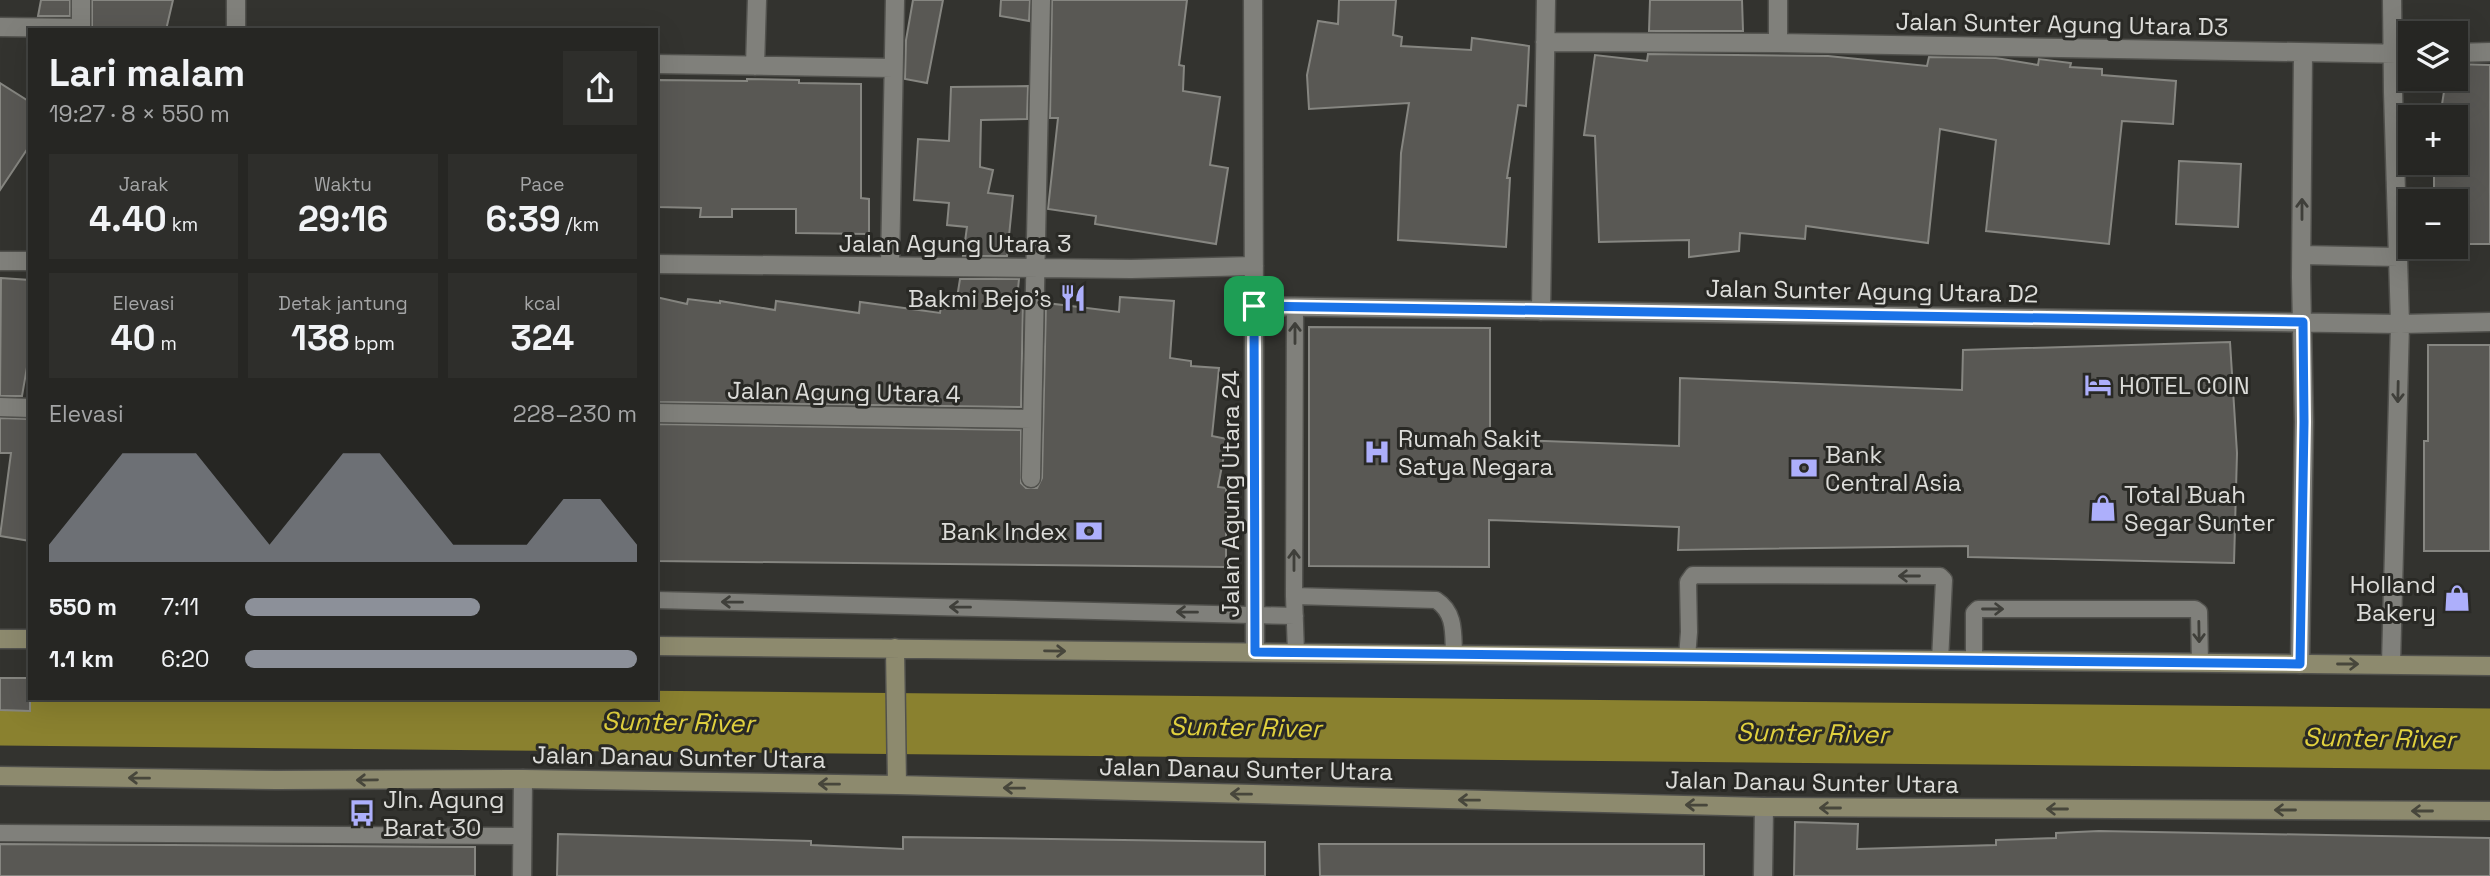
<!DOCTYPE html>
<html lang="id">
<head>
<meta charset="utf-8">
<style>
  body { margin:0; font-family:"Space Grotesk",sans-serif; background:#2e2e2b; color:#f1f3f6; height:100vh; display:flex; flex-direction:column; font-size:26px; white-space:nowrap }
  * { box-sizing:border-box; margin:0 }
  p { font-size:23px; color:#a4a5a6 }
  .icon { flex:none; width:38px; height:38px; fill:none; stroke:currentColor; stroke-width:2; stroke-linecap:round; stroke-linejoin:round }
  .map { position:relative; flex:1; overflow:hidden }
  .side { position:absolute; left:28px; top:28px; width:630px; height:672px; display:flex; flex-direction:column; background:#262623; border-radius:0px; box-shadow:0 7px 28px #0002,0 0 0 2px #424341 }
  .side>* { flex:none }
  .controls { position:absolute; left:2398px; top:21px; display:grid; gap:14px }
  .controls a { display:grid; place-items:center; width:70px; height:70px; border-radius:0px; background:#262623; box-shadow:0 7px 28px #0002,0 0 0 2px #424341; font-size:35px }
  .pin { position:absolute; display:grid; place-items:center; width:60px; height:60px; color:#fff; margin:-30px; border-radius:14px; box-shadow:0 4px 10px #0006 }
  .round { display:grid; place-items:center; flex:none; width:74px; height:74px; border-radius:0px; background:#2e2e2b }
  .summary { display:flex; align-items:center; justify-content:space-between; height:119px; padding:0 21px }
  h1 { font-size:38px; font-weight:600; line-height:52px }
  .figures { display:grid; grid-template-columns:repeat(3,1fr); gap:10px; height:119px; padding:7px 21px }
  .figures div { display:grid; align-content:center; border-radius:0px; background:#2e2e2b; text-align:center }
  .figures b { font-size:35px; font-weight:600 }
  .figures small { font-size:19px; font-weight:400 }
  .figures p { font-size:19px }
  .chart { height:196px; padding:14px 21px }
  .chart p { display:flex; justify-content:space-between }
  .chart svg { width:100%; height:126px; margin-top:7px; fill:#8c9099; opacity:.7 }
  ul { padding:0 21px; list-style:none; font-size:23px }
  li { display:grid; grid-template-columns:112px 84px 1fr; align-items:center; height:52px }
  li i { height:18px; border-radius:9px; background:#8c9099 }
  .map>svg:first-child { display:block }
</style>
</head>
<body>
<div class="map">
<svg width="2490" height="876" viewBox="0 0 2490 876">
  <rect width="100%" height="100%" fill="#33332f"/>
  <g fill="none" stroke-linecap="round" stroke-linejoin="round">
    <path stroke="#8a812f" stroke-width="61" d="M 0,715 L 2490,739"/>
  </g>
  <path fill="#595854" stroke="#868681" stroke-width="2" d="M 41,0 L 70,0 L 70,16 L 38,16 Z
    M 92,0 L 173,0 L 166,30 L 92,30 Z
    M 913,0 L 943,0 L 927,83 L 905,79 L 906,40 Z
    M 1001,0 L 1030,0 L 1029,21 L 1000,16 Z
    M 1052,0 L 1187,0 L 1179,65 L 1184,66 L 1183,91 L 1220,97 L 1210,165 L 1228,168 L 1216,244 L 1095,224 L 1096,216 L 1048,209 L 1058,118 L 1050,118 Z
    M 1339,0 L 1396,0 L 1393,35 L 1402,37 L 1401,46 L 1471,50 L 1472,38 L 1529,46 L 1526,106 L 1518,105 L 1507,178 L 1510,178 L 1506,247 L 1398,240 L 1401,153 L 1409,103 L 1309,109 L 1307,75 L 1318,21 L 1338,24 Z
    M 1650,0 L 1742,0 L 1743,31 L 1649,31 Z
    M 1648,54 L 1828,56 L 1927,66 L 1929,57 L 1996,58 L 2038,65 L 2039,59 L 2071,63 L 2070,67 L 2102,69 L 2102,75 L 2176,81 L 2173,124 L 2122,121 L 2109,244 L 1986,231 L 1996,140 L 1940,129 L 1928,243 L 1806,226 L 1805,239 L 1740,233 L 1739,251 L 1689,257 L 1689,240 L 1599,242 L 1595,136 L 1584,135 L 1595,55 L 1647,61 Z
    M 2455,64 L 2490,65 L 2490,244 L 2455,244 L 2455,201 L 2434,201 L 2434,163 L 2455,163 L 2455,117 L 2440,117 L 2446,79 L 2455,79 Z
    M 747,79 L 799,80 L 799,83 L 861,84 L 861,198 L 869,199 L 869,234 L 796,233 L 796,209 L 732,209 L 732,217 L 700,217 L 701,208 L 658,207 L 659,80 L 747,81 Z
    M 0,83 L 30,102 L 30,145 L 0,190 Z
    M 1028,86 L 1027,119 L 981,120 L 980,167 L 993,170 L 988,193 L 1013,196 L 1007,256 L 963,256 L 967,227 L 947,225 L 949,203 L 914,200 L 918,139 L 949,141 L 951,87 Z
    M 2179,161 L 2241,164 L 2238,227 L 2176,224 Z
    M 1,278 L 30,280 L 30,350 L 22,396 L 0,396 Z
    M 960,279 L 1019,279 L 1017,299 L 1023,300 L 1021,407 L 656,402 L 656,297 L 687,304 L 688,299 L 720,303 L 720,301 L 775,310 L 776,301 L 859,313 L 860,302 L 940,313 L 942,301 L 956,304 Z
    M 1120,297 L 1174,301 L 1170,358 L 1191,361 L 1191,366 L 1219,368 L 1212,436 L 1227,439 L 1218,487 L 1226,488 L 1226,567 L 656,561 L 656,424 L 1021,430 L 1021,483 L 1026,488 L 1037,488 L 1042,478 L 1046,303 L 1119,312 Z
    M 1309,327 L 1490,328 L 1490,439 L 1679,446 L 1680,378 L 1962,390 L 1963,350 L 2230,342 L 2237,453 L 2234,563 L 1968,557 L 1968,546 L 1678,550 L 1679,527 L 1489,520 L 1489,567 L 1309,566 Z
    M 2428,345 L 2490,345 L 2490,551 L 2424,551 L 2424,441 L 2428,441 Z
    M 0,418 L 30,419 L 30,541 L 0,536 L 11,453 L 0,453 Z
    M 0,678 L 30,678 L 30,711 L 0,710 Z
    M 1795,822 L 1858,824 L 1857,849 L 1996,845 L 1996,840 L 2056,838 L 2056,833 L 2099,831 L 2490,838 L 2490,876 L 1794,876 Z
    M 558,834 L 811,841 L 811,845 L 903,849 L 903,837 L 1265,842 L 1265,876 L 557,876 Z
    M 0,844 L 475,847 L 475,876 L 0,876 Z
    M 1319,844 L 1704,844 L 1704,876 L 1320,876 Z"/>
  <g fill="none" stroke-linecap="round" stroke-linejoin="round">
    <defs>
      <path id="service" d="M 1295,306 L 1294,596 L 1296,653
        M 1294,596 L 1436,600 C 1456,613 1453,634 1454,655
        M 656,600 L 1295,616
        M 1687,657 L 1689,632 L 1688,582 L 1693,575 L 1940,576 L 1944,580 L 1940,660
        M 1974,660 L 1974,613 L 1978,609 L 2195,609 L 2199,612 L 2200,663
        M 0,833 L 523,836"/>
      <path id="minor" d="M 1253,0 L 1255,652
        M 1778,0 L 1778,43
        M 0,27 L 81,28
        M 81,30 L 81,0
        M 236,30 L 236,0
        M 1545,42 L 1778,43 L 2410,54
        M 2455,53 L 2490,52
        M 656,64 L 893,68
        M 755,66 L 757,0
        M 2302,255 L 2398,257
        M 0,261 L 30,261
        M 656,264 L 1131,269 L 1254,266
        M 890,266 L 895,0
        M 1254,306 L 2400,324 L 2490,322
        M 1541,311 L 1546,0
        M 0,407 L 30,408
        M 656,413 L 1032,419
        M 1031,478 L 1041,0
        M 2300,664 L 2304,422 L 2301,277 L 2303,53
        M 2391,664 L 2400,324 L 2393,92 L 2392,0
        M 522,876 L 523,779
        M 1763,876 L 1764,807"/>
      <path id="secondary" d="M 0,639 L 30,639
        M 656,646 L 2490,666
        M 895,648 L 897,785
        M 0,776 L 276,780 L 523,779 L 897,785 L 1764,807 L 2490,811"/>
    </defs>
    <use href="#service" stroke="#51514d" stroke-width="19"/>
    <use href="#minor" stroke="#51514d" stroke-width="21"/>
    <use href="#secondary" stroke="#51514d" stroke-width="21"/>
    <use href="#service" stroke="#80807b" stroke-width="16"/>
    <use href="#minor" stroke="#80807b" stroke-width="18"/>
    <use href="#secondary" stroke="#8d8a6e" stroke-width="18"/>
  </g>
  <defs><path id="oneway-shaft" d="M-6 0H5M1.5-3L5.5 0L1.5 3" fill="none" stroke-width="1.6" stroke-linecap="round" stroke-linejoin="round" transform="scale(1.75)"/></defs>
  <g stroke="#3f3f3a">
    <use href="#oneway-shaft" transform="translate(2302 209) rotate(-90)"/>
    <use href="#oneway-shaft" transform="translate(1295 333) rotate(-90)"/>
    <use href="#oneway-shaft" transform="translate(2398 392) rotate(91)"/>
    <use href="#oneway-shaft" transform="translate(1294 560) rotate(-90)"/>
    <use href="#oneway-shaft" transform="translate(1909 576) rotate(-180)"/>
    <use href="#oneway-shaft" transform="translate(732 602) rotate(-179)"/>
    <use href="#oneway-shaft" transform="translate(960 607) rotate(-179)"/>
    <use href="#oneway-shaft" transform="translate(1993 609)"/>
    <use href="#oneway-shaft" transform="translate(1187 612) rotate(-179)"/>
    <use href="#oneway-shaft" transform="translate(2199 632) rotate(89)"/>
  </g>
  <g stroke="#47463b">
    <use href="#oneway-shaft" transform="translate(1055 651) rotate(1)"/>
    <use href="#oneway-shaft" transform="translate(2348 664)"/>
    <use href="#oneway-shaft" transform="translate(139 778) rotate(-179)"/>
    <use href="#oneway-shaft" transform="translate(367 780) rotate(179)"/>
    <use href="#oneway-shaft" transform="translate(829 784) rotate(-179)"/>
    <use href="#oneway-shaft" transform="translate(1014 788) rotate(-179)"/>
    <use href="#oneway-shaft" transform="translate(1241 794) rotate(-179)"/>
    <use href="#oneway-shaft" transform="translate(1469 800) rotate(-179)"/>
    <use href="#oneway-shaft" transform="translate(1696 805) rotate(-179)"/>
    <use href="#oneway-shaft" transform="translate(1830 808) rotate(-180)"/>
    <use href="#oneway-shaft" transform="translate(2057 809) rotate(-180)"/>
    <use href="#oneway-shaft" transform="translate(2285 810) rotate(-180)"/>
    <use href="#oneway-shaft" transform="translate(2422 811) rotate(-180)"/>
  </g>
  <g fill="none" stroke-linecap="round" stroke-linejoin="round">
    <defs>
      <path id="route" d="M 1254,306 L 2303,322 L 2304,422 L 2300,664 L 1255,652 Z"/>
    </defs>
    <use href="#route" stroke="#fff" stroke-width="14"/>
    <use href="#route" stroke="#1a73e8" stroke-width="9"/>
  </g>
  <defs>
    <symbol id="restaurant-bare" viewBox="-9 -9 18 18"><path d="M-5-6h1v4h1v-4h1v4h1v-4h1v5L-1.5 .5V6h-2V.5L-5-1ZM5-6V6H3V1.5H1.5Q1.5-4 5-6Z" fill="#adaffb" stroke="#292925" stroke-width="2.5" paint-order="stroke"/></symbol>
    <symbol id="hotel-bare" viewBox="-9 -9 18 18"><path d="M-6-4.5h1.5V1H6V5H4.5V3h-9V5H-6ZM-4 0a1.8 1.8 0 1 1 3.6 0ZM.5 0V-2.5h3Q6-2.5 6 0Z" fill="#adaffb" stroke="#292925" stroke-width="2.5" paint-order="stroke"/></symbol>
    <symbol id="hospital-bare" viewBox="-9 -9 18 18"><path d="M-5-5h3v3.5h4V-5h3V5h-3V1.5h-4V5h-3Z" fill="#adaffb" stroke="#292925" stroke-width="2.5" paint-order="stroke"/></symbol>
    <symbol id="bank-bare" viewBox="-9 -9 18 18"><path d="M-6-4H6V4H-6ZM0-2.3a2.3 2.3 0 1 0 0 4.6a2.3 2.3 0 1 0 0-4.6Z" fill="#adaffb" stroke="#292925" stroke-width="2.5" paint-order="stroke"/></symbol>
    <symbol id="shop-bare" viewBox="-9 -9 18 18"><path d="M-5-2.5h2.3a2.7 3.5 0 0 1 5.4 0H5L5.5 6h-11ZM-1.5-2.5h3a1.5 2.3 0 0 0-3 0Z" fill="#adaffb" stroke="#292925" stroke-width="2.5" paint-order="stroke"/></symbol>
    <symbol id="bus-bare" viewBox="-9 -9 18 18"><path d="M-5-6H5V4H4V6H2V4H-2V6H-4V4H-5ZM-3.5-4V0h7V-4ZM-3.5 1.2v1.5H-2V1.2ZM2 1.2v1.5H3.5V1.2Z" fill="#adaffb" stroke="#292925" stroke-width="2.5" paint-order="stroke"/></symbol>
  </defs>
  <g fill-rule="evenodd">
    <use href="#restaurant-bare" x="1054" y="279" width="38" height="38"/>
    <use href="#hotel-bare" x="2079" y="366" width="38" height="38"/>
    <use href="#hospital-bare" x="1358" y="433" width="38" height="38"/>
    <use href="#bank-bare" x="1785" y="449" width="38" height="38"/>
    <use href="#shop-bare" x="2084" y="489" width="38" height="38"/>
    <use href="#bank-bare" x="1070" y="512" width="38" height="38"/>
    <use href="#shop-bare" x="2438" y="579" width="38" height="38"/>
    <use href="#bus-bare" x="343" y="794" width="38" height="38"/>
  </g>
  <g text-anchor="middle" dominant-baseline="central" stroke-width="6" stroke-linejoin="round" paint-order="stroke">
    <g font-size="24" fill="#dcdcd9" stroke="#292925">
      <text transform="translate(2062 24) rotate(1)">Jalan Sunter Agung Utara D3</text>
      <text x="955" y="243">Jalan Agung Utara 3</text>
      <text transform="translate(1872 291) rotate(1)">Jalan Sunter Agung Utara D2</text>
      <text transform="translate(844 392) rotate(1)">Jalan Agung Utara 4</text>
      <text transform="translate(1230 494) rotate(-90)">Jalan Agung Utara 24</text>
      <text transform="translate(679 757) rotate(1)">Jalan Danau Sunter Utara</text>
      <text transform="translate(1246 769) rotate(1)">Jalan Danau Sunter Utara</text>
      <text transform="translate(1812 782) rotate(1)">Jalan Danau Sunter Utara</text>
    </g>
    <g font-size="24" fill="#dcdcd9" stroke="#292925" text-anchor="start">
      <text x="1052" y="298" text-anchor="end">Bakmi Bejo's</text>
      <text x="2119" y="385">HOTEL COIN</text>
      <text x="1398" y="438">Rumah Sakit<tspan x="1398" dy="28">Satya Negara</tspan></text>
      <text x="1825" y="454">Bank<tspan x="1825" dy="28">Central Asia</tspan></text>
      <text x="2124" y="494">Total Buah<tspan x="2124" dy="28">Segar Sunter</tspan></text>
      <text x="1068" y="531" text-anchor="end">Bank Index</text>
      <text x="2436" y="584" text-anchor="end">Holland<tspan x="2436" dy="28">Bakery</tspan></text>
      <text x="383" y="799">Jln. Agung<tspan x="383" dy="28">Barat 30</tspan></text>
    </g>
    <g font-size="26" font-style="italic" fill="#e0d03e" stroke="#292925">
      <text transform="translate(678 722) rotate(1)">Sunter River</text>
      <text transform="translate(1245 727) rotate(1)">Sunter River</text>
      <text transform="translate(1812 733) rotate(1)">Sunter River</text>
      <text transform="translate(2379 738) rotate(1)">Sunter River</text>
    </g>
  </g>
</svg>
<div class="controls">
<a><svg class="icon" aria-label="layers" viewBox="0 0 24 24"><path d="M12 4l9 5-9 5-9-5zM3 14l9 5 9-5"/></svg></a>
<a>+</a>
<a>−</a>
</div>
<div class="pin" style="left:1254px;top:306px;background:#1e9e55"><svg class="icon" aria-label="arrive" viewBox="0 0 24 24"><path d="M6 21V4h12l-3 4 3 4H6"/></svg></div>
<section class="side">
<div class="summary"><div><h1>Lari malam</h1><p>19:27 · 8 × 550 m</p></div><a class="round"><svg class="icon" aria-label="share" viewBox="0 0 24 24"><path d="M12 15V3M7 8l5-5 5 5M5 13v7h14v-7"/></svg></a></div>
<div class="figures">
<div><p>Jarak</p><b>4.40<small> km</small></b></div>
<div><p>Waktu</p><b>29:16</b></div>
<div><p>Pace</p><b>6:39<small> /km</small></b></div>
</div>
<div class="figures">
<div><p>Elevasi</p><b>40<small> m</small></b></div>
<div><p>Detak jantung</p><b>138<small> bpm</small></b></div>
<div><p>kcal</p><b>324</b></div>
</div>
<div class="chart"><p><span>Elevasi</span>228–230 m</p>
<svg viewBox="0 0 160 44" preserveAspectRatio="none"><path d="M0 44V38L10 22L20 6L30 6L40 6L50 22L60 38L70 22L80 6L90 6L100 22L110 38L120 38L130 38L140 22L150 22L160 38V44z"/></svg>
</div>
<ul>
<li><b>550 m</b>7:11<i style="width:60%"></i></li>
<li><b>1.1 km</b>6:20<i style="width:100%"></i></li>
</ul>
</section>
</div>
</body>
</html>
